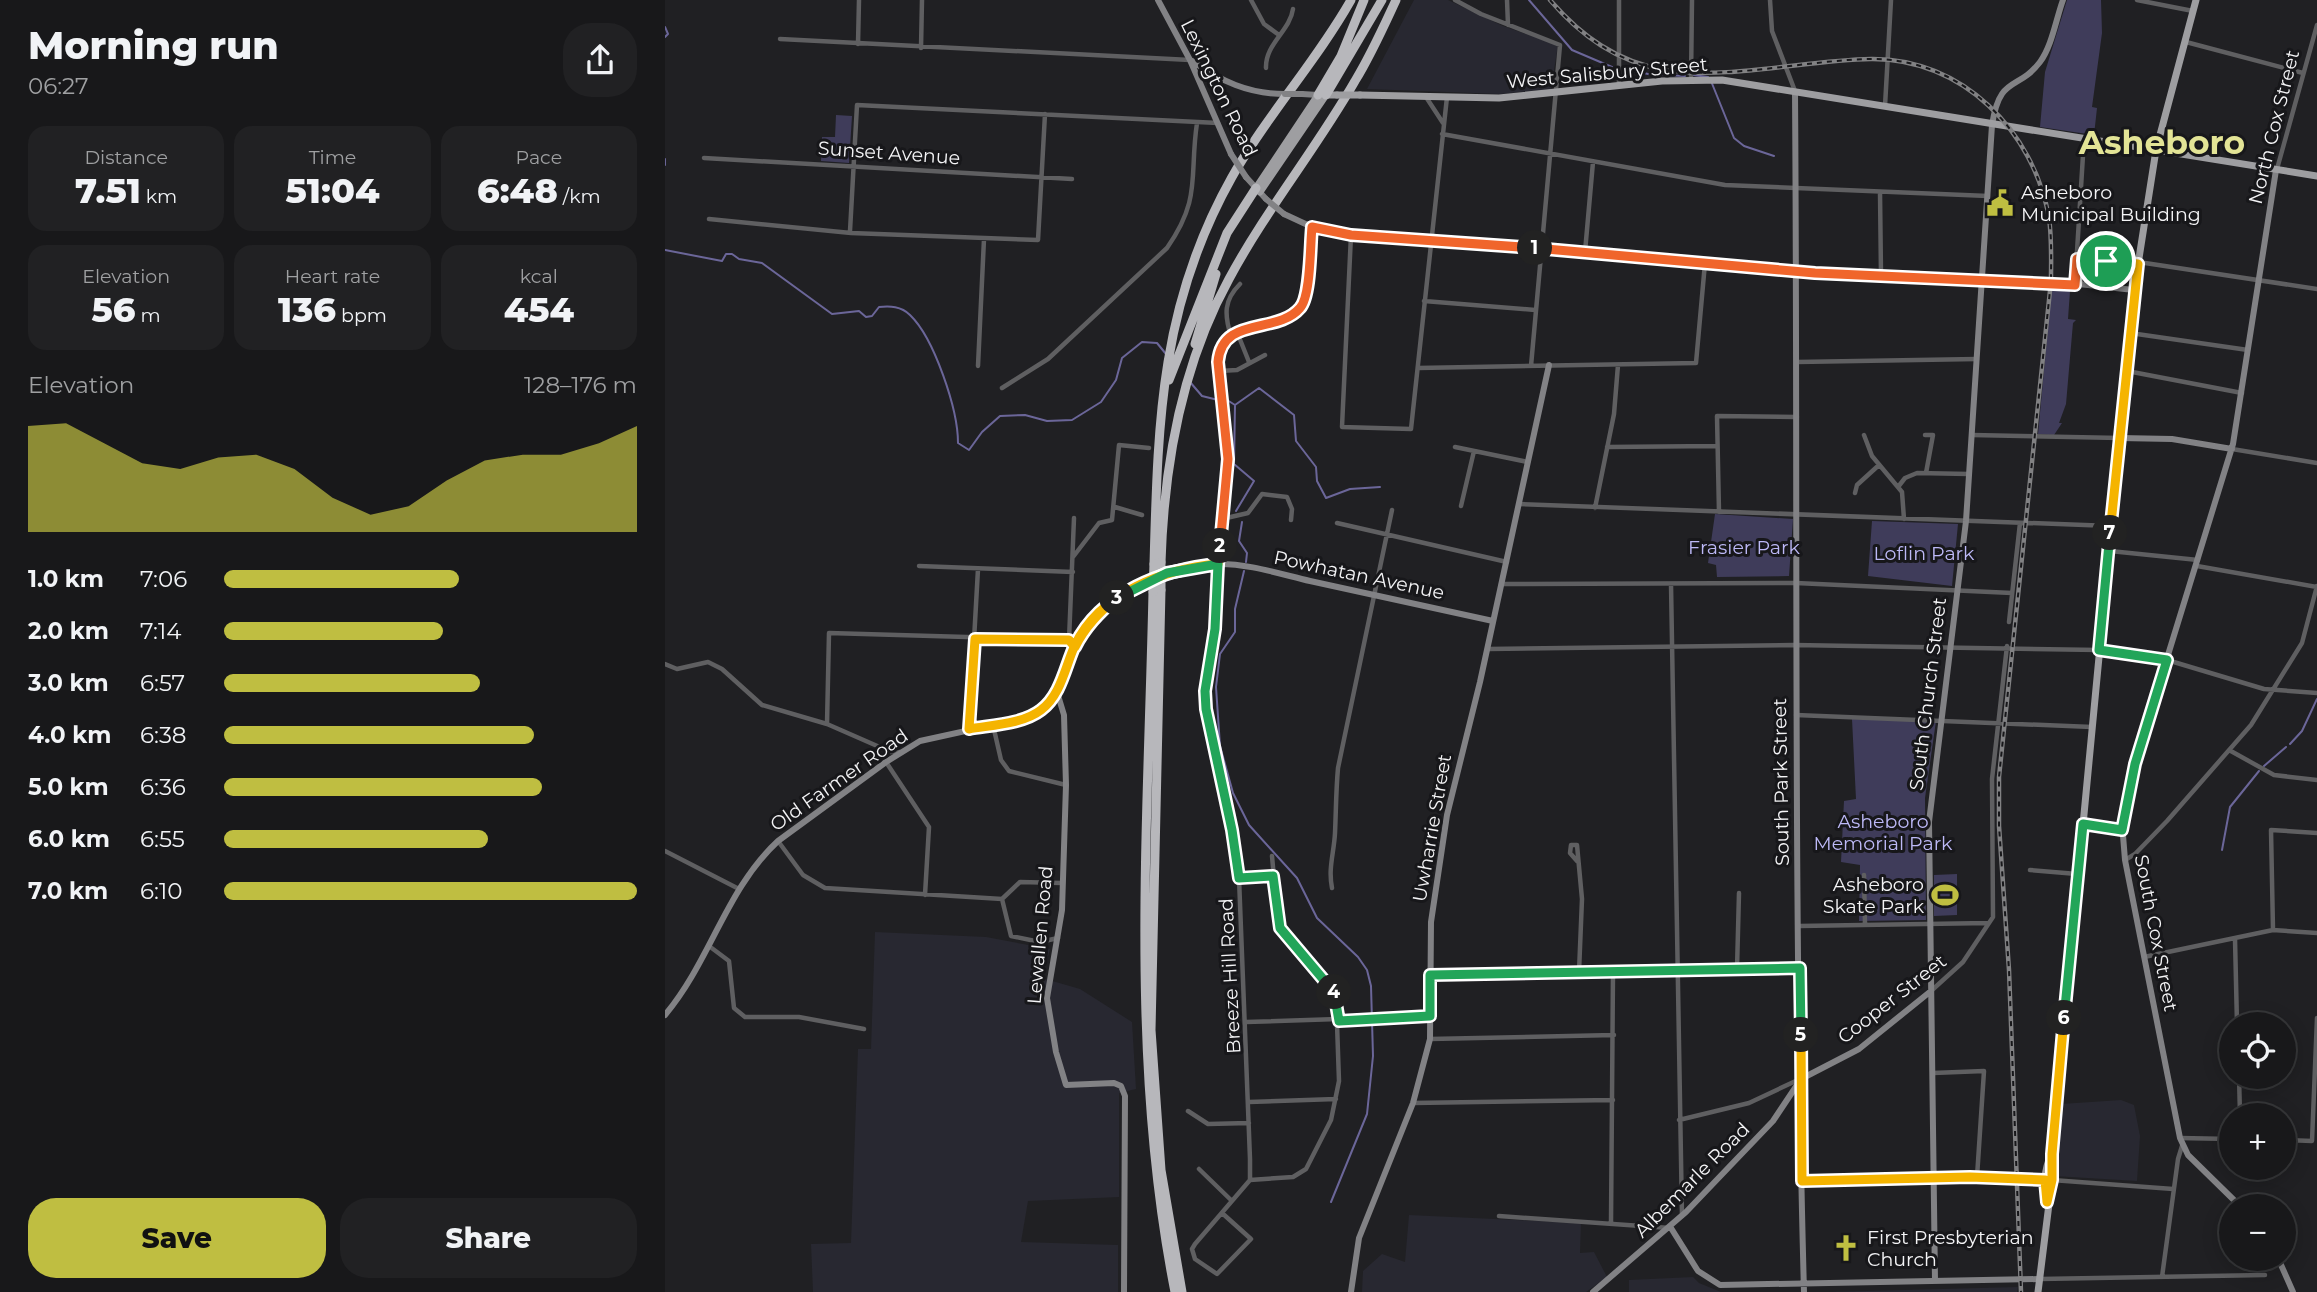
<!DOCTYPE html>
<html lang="en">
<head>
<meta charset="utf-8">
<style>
  body { margin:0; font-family:Montserrat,sans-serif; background:#212123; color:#f1f3f6; height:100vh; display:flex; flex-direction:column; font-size:26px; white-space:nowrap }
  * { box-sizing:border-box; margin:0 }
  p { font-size:23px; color:#9fa0a2 }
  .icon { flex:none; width:38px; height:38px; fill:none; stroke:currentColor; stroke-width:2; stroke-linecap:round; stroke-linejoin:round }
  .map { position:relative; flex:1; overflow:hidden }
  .side { display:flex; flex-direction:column; background:#18181a; width:665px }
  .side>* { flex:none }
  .buttons { position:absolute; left:1554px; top:1012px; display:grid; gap:14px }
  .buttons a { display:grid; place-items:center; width:77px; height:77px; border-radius:50%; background:#18181a; box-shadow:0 4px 18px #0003,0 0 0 2px #363739; font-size:35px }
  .pin { position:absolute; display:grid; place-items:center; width:60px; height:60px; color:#fff; margin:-30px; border:4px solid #fff; border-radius:50%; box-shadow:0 2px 7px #0007 }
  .km { position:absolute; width:35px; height:35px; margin:-18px; border-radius:50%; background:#222; color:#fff; font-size:19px; line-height:35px; text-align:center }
  .round { display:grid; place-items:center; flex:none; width:74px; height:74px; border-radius:28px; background:#212123 }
  .summary { display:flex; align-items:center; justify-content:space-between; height:119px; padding:0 28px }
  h1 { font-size:38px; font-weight:800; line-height:52px }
  .stats { display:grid; grid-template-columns:repeat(3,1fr); gap:10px; height:119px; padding:7px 28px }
  .stats div { display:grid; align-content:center; border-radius:18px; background:#212123; text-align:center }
  .stats b { font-size:35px; font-weight:800 }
  .stats small { font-size:19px; font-weight:400 }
  .stats p { font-size:19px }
  .chart { height:196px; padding:14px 28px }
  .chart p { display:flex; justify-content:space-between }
  .chart svg { width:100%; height:126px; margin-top:7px; fill:#bfbe41; opacity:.7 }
  .cta { display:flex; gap:14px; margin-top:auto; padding:14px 28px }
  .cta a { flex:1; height:80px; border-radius:28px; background:#bfbe41; color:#111; font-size:28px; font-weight:800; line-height:80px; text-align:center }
  .cta a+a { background:#212123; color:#f1f3f6 }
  ul { padding:0 28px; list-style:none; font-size:23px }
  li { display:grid; grid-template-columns:112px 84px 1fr; align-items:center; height:52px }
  li i { height:18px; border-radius:9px; background:#bfbe41 }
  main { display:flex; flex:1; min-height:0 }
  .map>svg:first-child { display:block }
</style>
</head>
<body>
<main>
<section class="side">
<div class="summary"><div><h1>Morning run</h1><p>06:27</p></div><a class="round"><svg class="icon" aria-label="share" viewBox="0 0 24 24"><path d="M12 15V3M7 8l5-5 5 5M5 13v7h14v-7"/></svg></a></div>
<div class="stats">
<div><p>Distance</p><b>7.51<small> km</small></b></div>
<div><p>Time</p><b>51:04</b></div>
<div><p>Pace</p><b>6:48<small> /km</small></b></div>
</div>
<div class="stats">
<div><p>Elevation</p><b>56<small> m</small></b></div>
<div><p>Heart rate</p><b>136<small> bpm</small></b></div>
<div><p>kcal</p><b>454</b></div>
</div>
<div class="chart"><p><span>Elevation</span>128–176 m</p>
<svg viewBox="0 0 160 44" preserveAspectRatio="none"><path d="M0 44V7L10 6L20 13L30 20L40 22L50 18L60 17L70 22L80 32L90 38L100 35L110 26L120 19L130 17L140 17L150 13L160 7V44z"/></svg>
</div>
<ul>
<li><b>1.0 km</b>7:06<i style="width:57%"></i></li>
<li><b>2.0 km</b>7:14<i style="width:53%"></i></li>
<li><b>3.0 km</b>6:57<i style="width:62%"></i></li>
<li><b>4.0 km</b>6:38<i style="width:75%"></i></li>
<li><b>5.0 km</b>6:36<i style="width:77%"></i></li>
<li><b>6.0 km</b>6:55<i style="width:64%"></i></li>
<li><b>7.0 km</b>6:10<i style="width:100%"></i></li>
</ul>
<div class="cta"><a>Save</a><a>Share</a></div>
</section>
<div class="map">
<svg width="1652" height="1292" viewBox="0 0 1652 1292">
  <rect width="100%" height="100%" fill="#202023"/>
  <path fill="#282831" d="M 749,0 L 783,0 L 838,26 L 893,45 L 886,89 L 835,94 L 702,89 Z
    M 210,932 L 321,937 L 385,949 L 377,978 L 415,989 L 467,1022 L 471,1089 L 454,1093 L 454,1197 L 363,1201 L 356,1242 L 453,1245 L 453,1292 L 148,1292 L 146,1244 L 186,1243 L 193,1049 L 206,1049 Z
    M 1456,1100 L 1469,1105 L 1475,1136 L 1472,1181 L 1389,1176 L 1396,1104 Z
    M 744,1215 L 916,1223 L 915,1253 L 929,1252 L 942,1277 L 921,1292 L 697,1292 L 698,1271 L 717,1254 L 740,1262 Z
    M 1028,1277 L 1034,1283 L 1056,1292 L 964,1292 L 964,1280 Z
    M 1353,1287 L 1352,1292 L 1163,1292 Z"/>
  <path fill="#3f3c5a" d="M 1402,0 L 1436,0 L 1437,33 L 1427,107 L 1432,108 L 1429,135 L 1375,127 L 1380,72 Z
    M 171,115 L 187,116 L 184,163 L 156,161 L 157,137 L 170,137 Z
    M 1387,286 L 1405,291 L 1403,319 L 1411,320 L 1408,323 L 1401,404 L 1394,423 L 1397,423 L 1389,435 L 1373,434 Z
    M 1050,514 L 1128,519 L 1124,576 L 1052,577 L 1051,565 L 1043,563 Z
    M 1207,521 L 1293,524 L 1287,586 L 1203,576 Z
    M 1187,719 L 1271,721 L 1260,798 L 1261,920 L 1194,921 L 1195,865 L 1176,862 L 1179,801 L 1191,799 Z
    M 1292,874 L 1292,915 L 1269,916 L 1269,875 Z"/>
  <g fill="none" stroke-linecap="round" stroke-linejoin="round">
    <path stroke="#6b6699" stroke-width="2" d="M 864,0 L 907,50 L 947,67
      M 0,27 L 3,34 L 0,37
      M 959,69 L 993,76
      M 998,75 L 1020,76
      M 1028,75 L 1043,77
      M 1046,81 L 1069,138 L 1079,146 L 1109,156
      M 0,159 L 0,165
      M 0,250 L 57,261 L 61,254 L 67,254 L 74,259 L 97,263 L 167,314 L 194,311 L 201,317 L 207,316 L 214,307 C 225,306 236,306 245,315 C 269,338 293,409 293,443 L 304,450 L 317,432 L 335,416 L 360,415 L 382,421 L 407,420 L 436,402 L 451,380 L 457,358 L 477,342 L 492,343 L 501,354
      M 525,382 L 537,396 L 553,400
      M 559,398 L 570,405 L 594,388 L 629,415 L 631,441 L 651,467 L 652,481 L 661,498 L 685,489 L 715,487
      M 570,405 L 569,464 L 589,481 L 571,511
      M 577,522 L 574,541 L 582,553 L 581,562
      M 579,571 L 570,609 L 570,632 L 555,654 L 551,687 L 555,746 L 568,793 L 584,825 L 632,878 L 652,918 L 693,957 L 702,970 L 706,986 L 708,1056 L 702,1114 L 666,1202
      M 1625,744 L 1637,731 L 1652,699
      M 1599,766 L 1621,747
      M 1557,850 L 1565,807 L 1594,771"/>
    <path stroke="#5f5f61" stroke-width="4.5" d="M 586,0 L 599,24 L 614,35
      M 790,0 L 816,14 L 895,45 L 866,366
      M 842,0 L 843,25
      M 1105,0 L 1107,31 L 1130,91
      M 1472,0 L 1528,11
      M 115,39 L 525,60
      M 1521,42 L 1638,73
      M 193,44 L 194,0
      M 256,48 L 257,0
      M 601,68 C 600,44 625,31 628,9
      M 1026,79 L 1027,0
      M 954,86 L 954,0
      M 761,97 L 778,123
      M 1220,106 L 1226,0
      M 777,134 L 1060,185 L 1323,196
      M 39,158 L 407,179
      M 1612,169 L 1652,25
      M 1215,192 L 1216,275
      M 44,219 L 186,233 L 373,240 L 380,114
      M 185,231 L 192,105 L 553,123
      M 686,235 L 677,427 L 746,429 L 782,97
      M 920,252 L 928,162
      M 1412,259 L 1480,263 L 1652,289
      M 1410,284 L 1419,139
      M 759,301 L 870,310
      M 572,332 L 584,362
      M 1465,333 L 1583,350
      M 566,336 C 559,314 559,300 575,284
      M 1132,362 L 1312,359
      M 313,366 L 319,239
      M 753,368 L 1031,363 L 1040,263
      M 554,371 L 572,370 L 600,355
      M 1462,371 L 1577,393
      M 337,388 L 383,359 L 502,248 C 537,198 524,176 532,123
      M 1199,435 L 1207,456 L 1237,492 L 1239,519
      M 1260,435 L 1268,435 L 1261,473
      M 1307,435 L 1455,438
      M 790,447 L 863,462
      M 942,447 L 1052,446
      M 1567,449 L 1652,463
      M 1233,487 L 1240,478 L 1252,473 L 1304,474
      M 1190,493 L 1192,485 L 1214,465
      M 854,504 L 1446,526
      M 796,506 L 809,451
      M 450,507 L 477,515
      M 930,508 L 949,414 L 953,365
      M 1054,512 L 1052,416 L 1132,417
      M 409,518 L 404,640 L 409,647
      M 557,519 L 583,513 L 597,494 L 622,497 L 627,509 L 626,520
      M 672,523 L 842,562
      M 1445,551 L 1533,560
      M 408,557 L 434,523 L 447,520 L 454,445 L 484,448
      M 553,564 L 549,648 L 540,691 L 545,734 L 567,830 L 574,878 L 585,1159 L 585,1180 L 530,1244 L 527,1249 L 530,1259 L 552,1274 L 586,1239 L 557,1213
      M 254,566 L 408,572
      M 1532,566 L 1652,587
      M 836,584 L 1131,583 L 1347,593
      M 1006,584 L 1017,1216
      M 1344,622 L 1355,523
      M 823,649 L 1129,645 L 1434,650 L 1502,660 L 1599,689 L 1652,693
      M 0,664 L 12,669 L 43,662 L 57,669 L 97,705 L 162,724 L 226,752 L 235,752
      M 1131,715 L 1427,727
      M 162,724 L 164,633 L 404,640
      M 328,725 L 336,760 L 344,771 L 401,785
      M 304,729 L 313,569
      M 1564,750 L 1609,775 L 1652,780
      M 221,762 L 264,827 L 260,895
      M 1419,824 L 1457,830
      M 113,841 L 138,875 L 160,888 L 337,899 L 355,882 L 397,883
      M 0,851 L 74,889
      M 1460,860 L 1470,854 L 1502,821 L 1586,725 L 1637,643 L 1652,586
      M 912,861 L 905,853 L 906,845 L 912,845 L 917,899 L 914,972
      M 1365,870 L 1412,874
      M 1199,875 L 1200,925
      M 574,878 L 608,876
      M 667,888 C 663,868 669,853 670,833 C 671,811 671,790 673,768 L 727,510
      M 337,899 L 346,936 L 375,942 L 393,938
      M 1134,926 L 1323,923
      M 1608,930 L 1606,830 L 1652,833
      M 1570,939 L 1572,1024
      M 44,946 L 64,961 L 69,1008 L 80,1017 L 134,1017 L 199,1029
      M 1479,957 L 1608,930 L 1652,933
      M 1072,969 L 1074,893
      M 765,975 L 1134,968
      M 1266,991 L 1298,962 L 1328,917 L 1327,779 L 1342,646
      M 581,1022 L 765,1016
      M 765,1039 L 949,1035
      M 1268,1073 L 1319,1071 L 1312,1177
      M 1574,1076 L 1575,1115
      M 584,1102 L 671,1099
      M 748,1103 L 948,1100
      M 523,1111 L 543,1124 L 584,1123
      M 1014,1120 L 1084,1103 L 1135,1079
      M 1515,1138 L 1566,1139
      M 1619,1140 L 1647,1141 L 1652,1018
      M 534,1169 L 567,1201
      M 585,1180 L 628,1177 L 641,1169 L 666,1120 L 674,1081 L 671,995 L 613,923 L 607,856
      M 1137,1180 L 1309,1177 L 1380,1180
      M 1387,1180 L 1508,1189
      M 834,1216 L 1005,1228
      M 946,1223 L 948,972
      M 1497,1277 L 1513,1159 L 1517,1146
      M 1375,1279 L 1600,1275"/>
    <path stroke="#828285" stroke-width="6" d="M 493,0 L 525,60 L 566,154
      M 527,61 C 556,81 583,94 620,94
      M 1130,92 C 1133,492 1128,892 1139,1292
      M 637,94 L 653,95
      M 581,177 L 601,199
      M 619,214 L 647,227 L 686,235 L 769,239 L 1131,272 L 1386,281 L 1469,290
      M 1455,438 L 1507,439 L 1567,449
      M 553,564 L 563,459 L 553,362 C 558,313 612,335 635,309 C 646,296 645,245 647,227
      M 392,692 L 399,715 L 401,785 L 397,910 L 382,998 L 391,1052 L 401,1085 L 449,1083 L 456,1086 L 460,1096 L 459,1292
      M 0,1015 C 45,962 61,889 113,841 L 221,762 L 255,741 L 360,718 C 404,699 402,644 435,613 C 465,583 508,565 551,564 C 582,563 615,574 645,581 C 706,594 767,608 828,621
      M 1575,1206 L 1523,1155 L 1515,1138 L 1460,860 L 1457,823 L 1478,736 L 1568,444 L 1611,170
      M 1006,1228 L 1033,1271 L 1055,1285 L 1374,1279
      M 1613,1258 L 1628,1292
      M 1270,1281 L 1264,822 L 1301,521 L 1327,125 C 1335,74 1352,92 1375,62 C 1387,46 1391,19 1398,0
      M 686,1292 L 694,1238 L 748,1103 L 765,1039 L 766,922 L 782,815 L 815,682 L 884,365
      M 928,1292 L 1021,1212 L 1108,1121 L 1136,1079 L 1194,1049 L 1266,991"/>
    <path stroke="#9e9ea1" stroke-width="7" d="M 695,95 L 834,98 L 997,81 L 1057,80 L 1652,176
      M 591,188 L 653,95 L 672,95
      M 595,192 L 661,95
      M 1382,1202 C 1377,1188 1380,1168 1386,1155
      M 1373,1292 L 1387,1180 L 1389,1129 L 1469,290 L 1491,150 L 1531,0"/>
    <path stroke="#b7b7bb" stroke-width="9" d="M 653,95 L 676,56 L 699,0
      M 661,95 L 717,0
      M 530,344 L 551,274
      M 504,380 L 562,233 L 591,188
      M 496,562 C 499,464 516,366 564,279 C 601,210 651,149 690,81 C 706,55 718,28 731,0
      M 489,564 C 493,422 495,305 567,177 C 602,115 651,62 686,0
      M 496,590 L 486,1030 L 496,1170 L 517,1292
      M 488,592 C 483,827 464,1060 510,1292"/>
    <defs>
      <path id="rail" d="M 885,0 C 916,36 952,62 1000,70 C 1063,80 1141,60 1206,59 C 1297,58 1369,131 1384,218 C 1387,239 1386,260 1386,281 L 1334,777 L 1334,826 L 1344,970 L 1356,1292"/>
    </defs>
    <use href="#rail" stroke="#818183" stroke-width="4.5"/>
    <use href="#rail" stroke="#17171a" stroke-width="2" stroke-dasharray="5" stroke-linecap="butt"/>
    <path stroke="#828285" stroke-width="6" d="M 620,94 L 637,94
      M 566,154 L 581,177
      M 601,199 L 619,214"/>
    <path stroke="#9e9ea1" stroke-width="7" d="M 672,95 L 695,95"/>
    <path stroke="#b7b7bb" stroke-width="9" d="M 496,590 L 496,562
      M 488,592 L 489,564"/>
  </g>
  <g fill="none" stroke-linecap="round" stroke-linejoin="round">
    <defs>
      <path id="split-1" d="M 870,248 L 1150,273 L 1410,285 L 1412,259 L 1441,261"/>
      <path id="split-2" d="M 555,546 L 563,459 L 553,362 C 557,315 612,335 635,308 C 646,296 645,245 647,227 L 686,235 L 870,248"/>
      <path id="split-3" d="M 452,598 L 451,598 C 434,613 420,627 410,647 L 404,640 L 310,639 L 304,729 C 327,725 358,724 376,710 C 396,695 400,667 410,645 C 436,592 499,569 553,564 L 555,546"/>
      <path id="split-4" d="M 452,598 L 502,573 L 553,564 L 550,629 L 540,691 L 541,709 L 567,830 L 574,878 L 608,876 L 615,928 L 669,992"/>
      <path id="split-5" d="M 669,992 L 674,1021 L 765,1016 L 765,975 L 1135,968 L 1136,1035"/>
      <path id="split-6" d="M 1136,1035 L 1137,1181 L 1305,1177 L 1380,1180 L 1382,1202 L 1387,1180 L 1387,1154 L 1399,1018"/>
      <path id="split-7" d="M 1399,1018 L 1418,824 L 1457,830 L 1470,764 L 1502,660 L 1434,650 L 1445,533"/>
      <path id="split-8" d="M 1441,261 L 1473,264 L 1445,533"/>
    </defs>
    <use href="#split-1" stroke="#fff" stroke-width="14"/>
    <use href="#split-2" stroke="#fff" stroke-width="14"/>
    <use href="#split-3" stroke="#fff" stroke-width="14"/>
    <use href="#split-4" stroke="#fff" stroke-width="14"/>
    <use href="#split-5" stroke="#fff" stroke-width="14"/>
    <use href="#split-6" stroke="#fff" stroke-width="14"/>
    <use href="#split-7" stroke="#fff" stroke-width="14"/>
    <use href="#split-8" stroke="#fff" stroke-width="14"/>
    <use href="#split-1" stroke="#f0652b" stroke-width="9"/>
    <use href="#split-2" stroke="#f0652b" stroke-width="9"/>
    <use href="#split-3" stroke="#f5b400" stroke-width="9"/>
    <use href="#split-4" stroke="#22a559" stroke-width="9"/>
    <use href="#split-5" stroke="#22a559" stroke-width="9"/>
    <use href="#split-6" stroke="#f5b400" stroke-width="9"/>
    <use href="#split-7" stroke="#22a559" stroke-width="9"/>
    <use href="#split-8" stroke="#f5b400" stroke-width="9"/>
  </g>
  <defs>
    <symbol id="civic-bare" viewBox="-9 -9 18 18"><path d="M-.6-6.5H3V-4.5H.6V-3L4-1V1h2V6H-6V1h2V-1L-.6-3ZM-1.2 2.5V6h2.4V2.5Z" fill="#bfbe41" stroke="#17171a" stroke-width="2.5" paint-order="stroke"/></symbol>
    <symbol id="stadium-bare" viewBox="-9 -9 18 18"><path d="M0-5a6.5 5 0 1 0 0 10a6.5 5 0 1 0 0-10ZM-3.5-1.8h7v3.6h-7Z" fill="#bfbe41" stroke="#17171a" stroke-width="2.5" paint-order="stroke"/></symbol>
    <symbol id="church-bare" viewBox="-9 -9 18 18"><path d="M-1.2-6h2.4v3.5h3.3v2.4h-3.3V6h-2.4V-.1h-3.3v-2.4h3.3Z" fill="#bfbe41" stroke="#17171a" stroke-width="2.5" paint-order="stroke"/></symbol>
  </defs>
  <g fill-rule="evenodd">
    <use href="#civic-bare" x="1316" y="184" width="38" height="38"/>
    <use href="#stadium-bare" x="1261" y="876" width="38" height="38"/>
    <use href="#church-bare" x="1162" y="1229" width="38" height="38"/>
  </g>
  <g text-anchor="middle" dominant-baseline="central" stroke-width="6" stroke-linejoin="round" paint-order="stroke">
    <g font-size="19" fill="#f4f4f6" stroke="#17171a">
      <text transform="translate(942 73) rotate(-5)">West Salisbury Street</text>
      <text transform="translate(554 88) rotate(64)">Lexington Road</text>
      <text transform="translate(1609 127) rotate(-76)">North Cox Street</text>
      <text transform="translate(224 153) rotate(4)">Sunset Avenue</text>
      <text transform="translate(694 575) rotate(12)">Powhatan Avenue</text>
      <text transform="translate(1263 694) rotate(-83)">South Church Street</text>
      <text transform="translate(174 780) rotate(-35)">Old Farmer Road</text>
      <text transform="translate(1116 782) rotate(-91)">South Park Street</text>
      <text transform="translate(767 828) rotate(-80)">Uwharrie Street</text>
      <text transform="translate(1491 933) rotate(79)">South Cox Street</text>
      <text transform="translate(375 935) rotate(-85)">Lewallen Road</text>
      <text transform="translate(565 976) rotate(-93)">Breeze Hill Road</text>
      <text transform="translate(1227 999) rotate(-38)">Cooper Street</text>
      <text transform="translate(1027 1180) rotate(-45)">Albemarle Road</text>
    </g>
    <g font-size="19" fill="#f4f4f6" stroke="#17171a" text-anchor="start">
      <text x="1356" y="192">Asheboro<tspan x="1356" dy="22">Municipal Building</tspan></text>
      <text x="1259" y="884" text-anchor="end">Asheboro<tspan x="1259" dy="22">Skate Park</tspan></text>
      <text x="1202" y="1237">First Presbyterian<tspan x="1202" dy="22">Church</tspan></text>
    </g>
    <g font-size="19" fill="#bdb9f7" stroke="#17171a">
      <text x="1079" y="547">Frasier Park</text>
      <text x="1259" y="553">Loflin Park</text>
      <text x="1218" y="821">Asheboro<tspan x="1218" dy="22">Memorial Park</tspan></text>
    </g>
    <g font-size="33" font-weight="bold" fill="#e3e496" stroke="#17171a">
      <text x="1497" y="142">Asheboro</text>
    </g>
  </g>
</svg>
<div class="buttons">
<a><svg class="icon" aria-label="locate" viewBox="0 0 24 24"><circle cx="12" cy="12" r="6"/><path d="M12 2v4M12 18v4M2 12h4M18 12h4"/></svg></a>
<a>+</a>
<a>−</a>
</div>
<div class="pin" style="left:1441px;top:261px;background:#1e9e55"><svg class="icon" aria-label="arrive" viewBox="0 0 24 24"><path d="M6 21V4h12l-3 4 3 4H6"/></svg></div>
<b class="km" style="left:870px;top:248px">1</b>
<b class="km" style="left:555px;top:546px">2</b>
<b class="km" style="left:452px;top:598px">3</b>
<b class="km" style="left:669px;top:992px">4</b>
<b class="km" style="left:1136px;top:1035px">5</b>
<b class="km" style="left:1399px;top:1018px">6</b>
<b class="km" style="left:1445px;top:533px">7</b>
</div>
</main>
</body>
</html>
